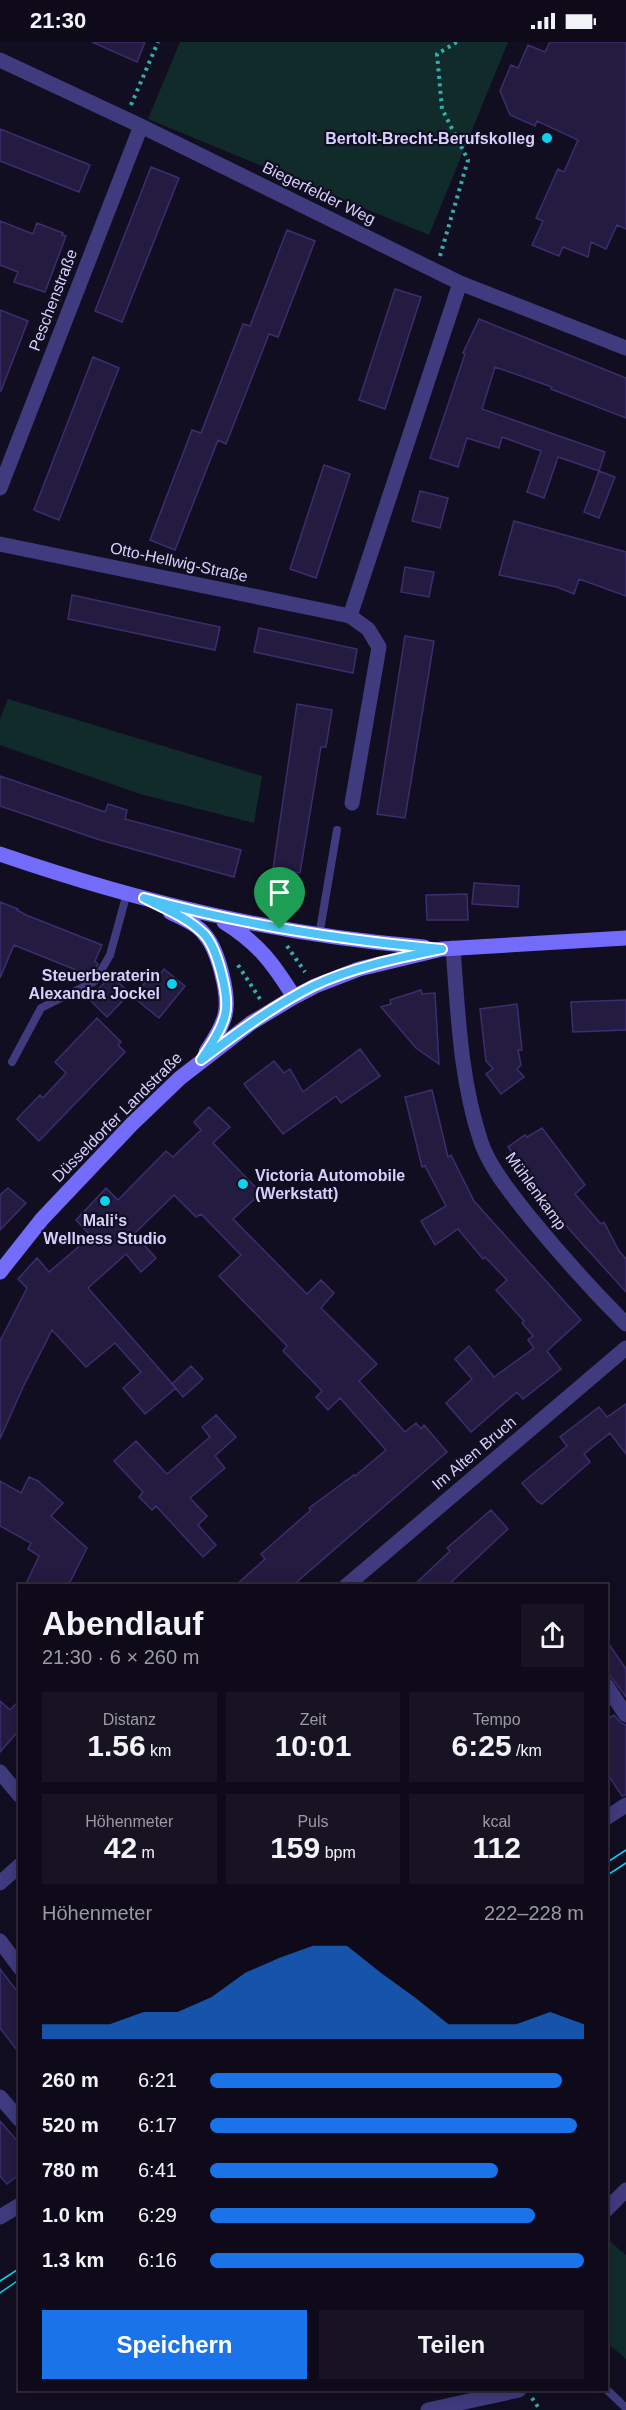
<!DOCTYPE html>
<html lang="de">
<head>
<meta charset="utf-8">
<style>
  body { margin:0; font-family:Helvetica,sans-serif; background:#171322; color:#f1f3f6; height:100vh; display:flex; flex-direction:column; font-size:22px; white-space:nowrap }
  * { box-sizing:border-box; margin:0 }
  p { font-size:20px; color:#9b9aa2 }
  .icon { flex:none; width:33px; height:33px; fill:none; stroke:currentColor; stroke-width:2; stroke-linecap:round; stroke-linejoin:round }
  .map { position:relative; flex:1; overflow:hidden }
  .details { position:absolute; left:18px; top:1542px; width:590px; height:807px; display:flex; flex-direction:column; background:#0e0a19; border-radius:0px; box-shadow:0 3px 15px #0003,0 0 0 2px #2e2b38 }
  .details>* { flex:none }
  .pin { position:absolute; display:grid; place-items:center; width:51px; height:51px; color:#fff; margin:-62px -26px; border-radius:50% 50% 50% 0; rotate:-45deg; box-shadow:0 0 6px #0007 }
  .pin .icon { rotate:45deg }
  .round { display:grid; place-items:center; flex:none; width:63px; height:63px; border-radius:0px; background:#171322 }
  .head { display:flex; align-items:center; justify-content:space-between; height:102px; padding:0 24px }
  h1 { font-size:33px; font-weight:700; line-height:45px }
  .metrics { display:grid; grid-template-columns:repeat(3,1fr); gap:9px; height:102px; padding:6px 24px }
  .metrics div { display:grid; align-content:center; border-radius:0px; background:#171322; text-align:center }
  .metrics b { font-size:30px; font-weight:700 }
  .metrics small { font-size:16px; font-weight:400 }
  .metrics p { font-size:16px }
  .chart { height:168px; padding:12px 24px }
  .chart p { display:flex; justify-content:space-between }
  .chart svg { width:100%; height:108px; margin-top:6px; fill:#1a73e8; opacity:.7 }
  .action { display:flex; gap:12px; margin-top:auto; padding:12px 24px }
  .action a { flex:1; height:69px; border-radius:0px; background:#1a73e8; color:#fff; font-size:24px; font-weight:700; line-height:69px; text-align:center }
  .action a+a { background:#171322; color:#f1f3f6 }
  ul { padding:0 24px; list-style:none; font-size:20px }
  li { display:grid; grid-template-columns:96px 72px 1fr; align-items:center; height:45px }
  li i { height:15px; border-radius:8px; background:#1a73e8 }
  .status { display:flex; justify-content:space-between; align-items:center; height:42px; padding:0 30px; background:#0e0a19; direction:ltr }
  .status svg { height:16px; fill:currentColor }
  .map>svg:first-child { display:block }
</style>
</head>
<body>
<div class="status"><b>21:30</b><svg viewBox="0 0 49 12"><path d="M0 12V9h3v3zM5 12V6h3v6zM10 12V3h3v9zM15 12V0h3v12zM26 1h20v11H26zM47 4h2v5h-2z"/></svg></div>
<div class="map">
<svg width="626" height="2368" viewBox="0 0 626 2368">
  <rect width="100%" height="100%" fill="#120e21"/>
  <path fill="#112b2b" d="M 180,0 L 508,0 L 429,193 L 148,77 Z
    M 8,657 L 262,734 L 254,781 L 140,752 L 0,703 L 0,677 Z
    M 606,2196 L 626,2213 L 626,2317 L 606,2300 Z"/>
  <path fill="#241b41" stroke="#3c2e6d" stroke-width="1.5" d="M 92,0 L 145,0 L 137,20 Z
    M 550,0 L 626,0 L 626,187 L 617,183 L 606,207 L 591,200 L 588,215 L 563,205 L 559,214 L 532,203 L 543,179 L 536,176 L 558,127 L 564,130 L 578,98 L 537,79 L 535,84 L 510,73 L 500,49 L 511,23 L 518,26 L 528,3 L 545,10 Z
    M 0,87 L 90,123 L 79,150 L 0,119 Z
    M 151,125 L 179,136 L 122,280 L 95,269 Z
    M 0,179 L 33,192 L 37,181 L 63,191 L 62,193 L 66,194 L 45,250 L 14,240 L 18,230 L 0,223 Z
    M 287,188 L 315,199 L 278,295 L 269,292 L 226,402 L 218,398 L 175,508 L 150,498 L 192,388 L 201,391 L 243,282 L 250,284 Z
    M 395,247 L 421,255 L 385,367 L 359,358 Z
    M 0,268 L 28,279 L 1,349 L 0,349 Z
    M 479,277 L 626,336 L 626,376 L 551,347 L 552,345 L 495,325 L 482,367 L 605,410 L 599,429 L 558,415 L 544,456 L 527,450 L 541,409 L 502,395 L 499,406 L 467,396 L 458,425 L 430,416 L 465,312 L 463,311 Z
    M 93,315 L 119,326 L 59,478 L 34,468 Z
    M 324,423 L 350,432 L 316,536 L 290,527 Z
    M 599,429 L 615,435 L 599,476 L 584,470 Z
    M 420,449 L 448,456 L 440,486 L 412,479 Z
    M 514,479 L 626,510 L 626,554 L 579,537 L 574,552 L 557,545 L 499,533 Z
    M 405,525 L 434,530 L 429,555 L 401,550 Z
    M 72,553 L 220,585 L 215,608 L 68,577 Z
    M 259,586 L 357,607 L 353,631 L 254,610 Z
    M 405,594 L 434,599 L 405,776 L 377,772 Z
    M 297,662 L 332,668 L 326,705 L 321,705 L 300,831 L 273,827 Z
    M 0,734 L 105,770 L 108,762 L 127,768 L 125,777 L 241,808 L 234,835 L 100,798 L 0,764 Z
    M 474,841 L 519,844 L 518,865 L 472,862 Z
    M 467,852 L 468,878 L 427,878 L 426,853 Z
    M 0,860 L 18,867 L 17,868 L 26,873 L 102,903 L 95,919 L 98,922 L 91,934 L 14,903 L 0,936 Z
    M 164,927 L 185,944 L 159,976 L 133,955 L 148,937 L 153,941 Z
    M 107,930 L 130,951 L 107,975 L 89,957 L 105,940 L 103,939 Z
    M 421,948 L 422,952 L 435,951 L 439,1022 L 416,1006 L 381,965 L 391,962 L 390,958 Z
    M 626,958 L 626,988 L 573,990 L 571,960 Z
    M 517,962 L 522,1008 L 518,1008 L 521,1023 L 517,1027 L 524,1035 L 501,1052 L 486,1032 L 493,1027 L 486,1019 L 480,967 Z
    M 97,976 L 121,1000 L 118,1003 L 125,1010 L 39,1099 L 17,1077 L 40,1053 L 43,1056 L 66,1031 L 55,1020 Z
    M 360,1007 L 380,1034 L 341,1061 L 336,1054 L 283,1092 L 244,1042 L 274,1019 L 284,1031 L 290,1027 L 303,1050 Z
    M 432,1048 L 448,1115 L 451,1113 L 474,1159 L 581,1278 L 547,1309 L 561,1327 L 523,1357 L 517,1350 L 471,1390 L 446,1361 L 472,1337 L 455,1317 L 469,1304 L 494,1335 L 534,1306 L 528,1298 L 533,1294 L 522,1281 L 524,1279 L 496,1248 L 507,1238 L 485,1215 L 483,1217 L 458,1187 L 435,1203 L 421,1179 L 446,1164 L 425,1124 L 422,1125 L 405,1055 Z
    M 209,1065 L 230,1085 L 213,1101 L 261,1151 L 233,1177 L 307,1252 L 321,1238 L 334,1251 L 321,1266 L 377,1322 L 359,1339 L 405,1390 L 416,1381 L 421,1387 L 424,1383 L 447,1410 L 292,1544 L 235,1544 L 265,1517 L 261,1512 L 311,1468 L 309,1466 L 354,1433 L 355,1434 L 386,1408 L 340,1356 L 328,1368 L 316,1355 L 322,1349 L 283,1309 L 287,1304 L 219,1234 L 241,1213 L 201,1172 L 196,1175 L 174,1153 L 134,1192 L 156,1216 L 141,1230 L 126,1212 L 88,1246 L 176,1346 L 145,1372 L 123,1346 L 141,1330 L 115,1301 L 86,1325 L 52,1288 L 23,1345 L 0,1397 L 0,1299 L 27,1246 L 18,1237 L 37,1216 L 49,1230 L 91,1194 L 76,1178 L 106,1146 L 118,1158 L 166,1109 L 173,1115 L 201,1088 L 194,1080 Z
    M 542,1086 L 585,1143 L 575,1152 L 601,1182 L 604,1180 L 619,1209 L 626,1217 L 626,1250 L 540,1155 L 510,1116 L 514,1113 L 508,1105 L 525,1093 L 527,1095 Z
    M 8,1146 L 26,1161 L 0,1188 L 0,1153 Z
    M 191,1324 L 203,1337 L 183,1355 L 172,1342 Z
    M 626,1362 L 626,1412 L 610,1391 L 584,1412 L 590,1420 L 542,1462 L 537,1459 L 522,1441 L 567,1404 L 560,1395 L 599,1365 L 607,1375 Z
    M 216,1373 L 236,1395 L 215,1414 L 225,1426 L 190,1456 L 207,1474 L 198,1483 L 216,1503 L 203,1515 L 156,1464 L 152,1468 L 139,1455 L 143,1450 L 114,1419 L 136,1399 L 167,1432 L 210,1395 L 202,1385 Z
    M 29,1435 L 38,1439 L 63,1461 L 51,1474 L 87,1506 L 68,1544 L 25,1544 L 39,1514 L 28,1507 L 31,1501 L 0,1484 L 0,1439 L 21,1451 Z
    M 491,1468 L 508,1487 L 447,1544 L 413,1544 L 450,1509 L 447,1506 Z
    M 606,1598 L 626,1627 L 626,1655 L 606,1628 Z
    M 20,1658 L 20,1687 L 0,1710 L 0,1659 L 10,1668 Z
    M 614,1673 L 621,1681 L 626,1683 L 626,1753 L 622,1754 L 606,1730 L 606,1678 Z
    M 0,1927 L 20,1953 L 20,2012 L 0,1986 Z
    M 0,2079 L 20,2102 L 20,2132 L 7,2142 L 0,2134 Z"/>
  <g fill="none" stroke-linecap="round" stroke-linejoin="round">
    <path stroke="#33afab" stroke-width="4" stroke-dasharray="3 4.5" stroke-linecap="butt" d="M 131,63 L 158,0
      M 440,214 L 468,118 L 442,67 L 437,12 L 457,0
      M 287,904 L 305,930
      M 238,923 L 260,957
      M 532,2356 L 540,2368"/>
    <path stroke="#3f3b7e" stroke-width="8" d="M 319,894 L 337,788
      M 12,1020 L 41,966 L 95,939 L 110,913 L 127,851
      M 606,2347 L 626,2366"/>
    <path stroke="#3f3b7e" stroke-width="15" d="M 0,18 L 141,84 L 460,241 L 626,306
      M 0,446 L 141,84
      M 0,502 L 350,574 L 460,241
      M 350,574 L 368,587 L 379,605 L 352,761
      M 453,906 C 458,971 460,1037 481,1100 C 490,1126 511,1151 528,1173 C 559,1211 591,1247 626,1282
      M 346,1544 L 626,1306
      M 606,1643 L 626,1673
      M 0,1730 L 20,1754
      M 606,1776 L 626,1763
      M 0,1841 L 20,1823
      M 0,1899 L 20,1926
      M 0,2055 L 20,2078
      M 606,2168 L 626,2148
      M 0,2175 L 20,2163
      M 428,2368 L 519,2348"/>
    <path stroke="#736bf9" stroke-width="15" d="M 0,812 C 140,860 276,893 424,905
      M 170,870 C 182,876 197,882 205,893 C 218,908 230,953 225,973 C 222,986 213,999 206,1010
      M 224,880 C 258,901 273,921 294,955
      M 0,1230 L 42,1177 L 132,1082 L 180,1036 L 251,981 L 294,955 L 315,944 L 359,927 L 442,907 L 626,896"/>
    <path stroke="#09d3f0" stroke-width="1.5" d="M 606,1821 L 626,1808
      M 606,1834 L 626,1821
      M 0,2239 L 20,2226
      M 0,2251 L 20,2237"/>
  </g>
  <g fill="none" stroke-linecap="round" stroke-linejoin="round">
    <defs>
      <path id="route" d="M 144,856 C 242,883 341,898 442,907 C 399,916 353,925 313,944 C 273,964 237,991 201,1018 C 210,1004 221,989 225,973 C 230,955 217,904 203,891 C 187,875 163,866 144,856 Z"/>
    </defs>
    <use href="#route" stroke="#fff" stroke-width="12"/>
    <use href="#route" stroke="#4fc3f7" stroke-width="8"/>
  </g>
  <g fill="#09d3f0" stroke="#120e21" stroke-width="2">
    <circle cx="547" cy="96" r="6"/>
    <circle cx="172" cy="942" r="6"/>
    <circle cx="243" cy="1142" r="6"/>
    <circle cx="105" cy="1159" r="6"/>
  </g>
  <g text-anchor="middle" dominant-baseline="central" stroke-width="4.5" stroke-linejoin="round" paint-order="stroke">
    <g font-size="16" font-weight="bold" fill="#d7d0fd" stroke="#120e21" text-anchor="end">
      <text x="535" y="96">Bertolt-Brecht-Berufskolleg</text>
      <text x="160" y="933">Steuerberaterin<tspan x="160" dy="18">Alexandra Jockel</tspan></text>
      <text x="255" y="1133" text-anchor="start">Victoria Automobile<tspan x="255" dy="18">(Werkstatt)</tspan></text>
      <text x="105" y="1178" text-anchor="middle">Mali‘s<tspan x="105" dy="18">Wellness Studio</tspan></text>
    </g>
    <g font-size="16" fill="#d7d0fd" stroke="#120e21">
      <text transform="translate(319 151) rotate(26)">Biegerfelder Weg</text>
      <text transform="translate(53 258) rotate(-69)">Peschenstraße</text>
      <text transform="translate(179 520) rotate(12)">Otto-Hellwig-Straße</text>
      <text transform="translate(117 1075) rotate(-45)">Düsseldorfer Landstraße</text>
      <text transform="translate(536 1149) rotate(54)">Mühlenkamp</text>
      <text transform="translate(474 1411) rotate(-40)">Im Alten Bruch</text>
    </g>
  </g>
</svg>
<div class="pin" style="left:280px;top:887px;background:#1e9e55"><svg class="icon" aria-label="arrive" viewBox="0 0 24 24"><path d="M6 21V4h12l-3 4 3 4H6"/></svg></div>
<section class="details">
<div class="head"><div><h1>Abendlauf</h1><p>21:30 · 6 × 260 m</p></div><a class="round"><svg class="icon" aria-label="share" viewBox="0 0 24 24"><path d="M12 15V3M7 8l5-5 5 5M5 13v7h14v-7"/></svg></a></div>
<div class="metrics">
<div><p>Distanz</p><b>1.56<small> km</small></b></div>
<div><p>Zeit</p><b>10:01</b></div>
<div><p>Tempo</p><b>6:25<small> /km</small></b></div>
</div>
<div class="metrics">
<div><p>Höhenmeter</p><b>42<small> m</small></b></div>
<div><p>Puls</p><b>159<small> bpm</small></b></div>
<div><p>kcal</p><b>112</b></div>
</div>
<div class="chart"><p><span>Höhenmeter</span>222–228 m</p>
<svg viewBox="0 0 160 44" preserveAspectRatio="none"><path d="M0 44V38L10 38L20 38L30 33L40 33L50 27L60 17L70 11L80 6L90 6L100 17L110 27L120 38L130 38L140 38L150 33L160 38V44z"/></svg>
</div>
<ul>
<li><b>260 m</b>6:21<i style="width:94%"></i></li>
<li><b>520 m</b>6:17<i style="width:98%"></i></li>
<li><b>780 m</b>6:41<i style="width:77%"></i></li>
<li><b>1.0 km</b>6:29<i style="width:87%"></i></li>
<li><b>1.3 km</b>6:16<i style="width:100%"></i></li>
</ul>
<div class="action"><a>Speichern</a><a>Teilen</a></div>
</section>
</div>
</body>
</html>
